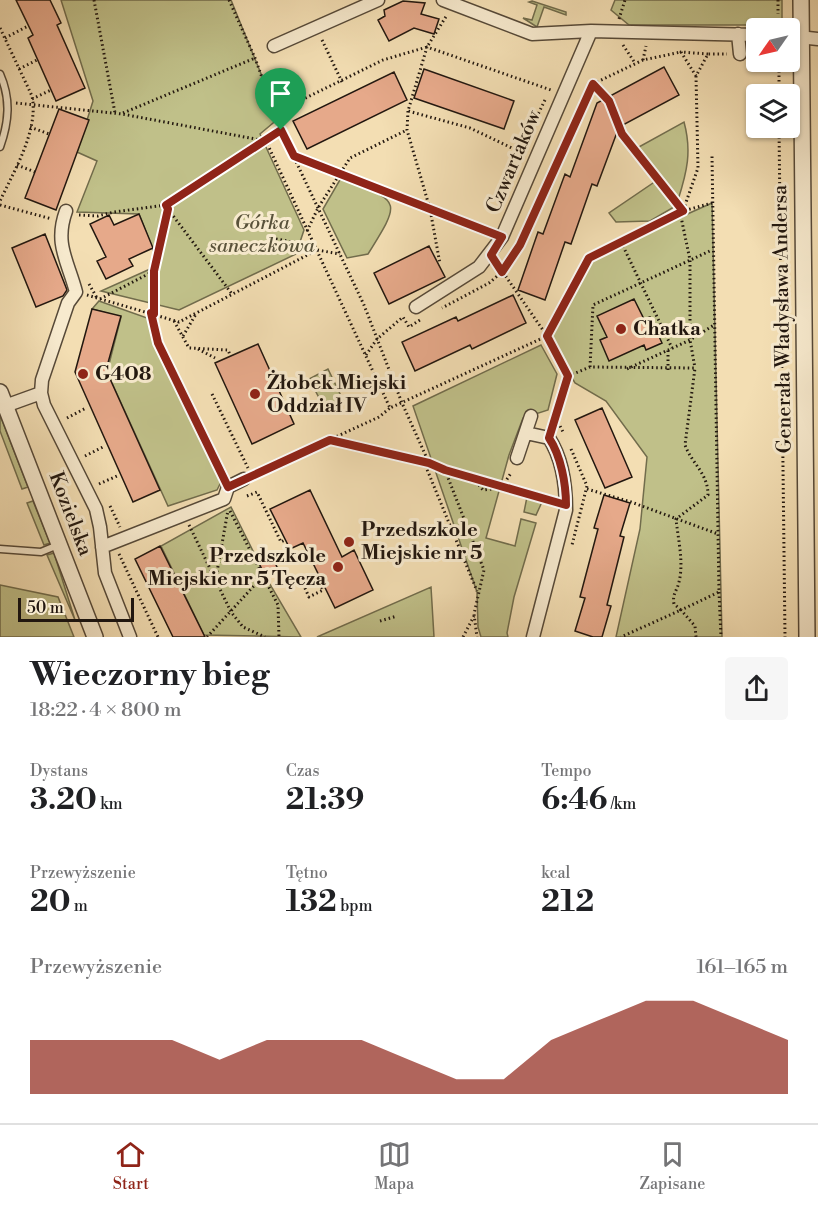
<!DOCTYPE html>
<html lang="pl">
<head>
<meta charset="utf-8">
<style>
  body { margin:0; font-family:"Libre Bodoni",serif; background:#f6f6f6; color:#202124; height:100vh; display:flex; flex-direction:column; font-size:22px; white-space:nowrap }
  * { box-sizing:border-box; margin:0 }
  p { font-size:20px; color:#757577 }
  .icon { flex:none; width:33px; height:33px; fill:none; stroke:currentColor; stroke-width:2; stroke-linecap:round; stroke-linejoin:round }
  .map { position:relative; height:637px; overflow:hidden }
  .details { display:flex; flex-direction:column; background:#fff; flex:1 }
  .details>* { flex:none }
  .needle { width:39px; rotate:236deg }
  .fabs { position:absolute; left:746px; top:18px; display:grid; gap:12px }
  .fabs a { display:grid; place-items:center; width:54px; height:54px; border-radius:6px; background:#fff; box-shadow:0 2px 4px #0004; font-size:30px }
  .scale { position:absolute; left:18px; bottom:15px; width:116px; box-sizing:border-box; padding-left:6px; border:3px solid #22170f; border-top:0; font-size:16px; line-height:21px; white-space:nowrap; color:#22170f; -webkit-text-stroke:4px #f7eace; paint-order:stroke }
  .pin { position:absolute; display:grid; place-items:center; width:51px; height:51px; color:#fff; margin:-62px -26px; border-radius:50% 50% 50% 0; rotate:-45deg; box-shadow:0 0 6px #0007 }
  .pin .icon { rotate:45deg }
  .round { display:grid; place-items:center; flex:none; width:63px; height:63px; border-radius:6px; background:#f6f6f6 }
  .head { display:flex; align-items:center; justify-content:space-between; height:102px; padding:0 30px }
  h1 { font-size:33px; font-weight:700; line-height:45px }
  .metrics { display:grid; grid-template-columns:repeat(3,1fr); gap:9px; height:102px; padding:6px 30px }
  .metrics div { display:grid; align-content:center }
  .metrics b { font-size:30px; font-weight:700 }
  .metrics small { font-size:16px; font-weight:400 }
  .metrics p { font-size:16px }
  .chart { height:168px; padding:12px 30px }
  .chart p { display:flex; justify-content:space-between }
  .chart svg { width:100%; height:108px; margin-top:6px; fill:#8f2418; opacity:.7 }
  .tab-bar { display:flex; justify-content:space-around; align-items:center; height:84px; border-top:2px solid #e0e0e0; background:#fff; font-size:16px; color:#757577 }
  .tab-bar a { display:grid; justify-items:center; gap:3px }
  .tab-bar .active { color:#8f2418 }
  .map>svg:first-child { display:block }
</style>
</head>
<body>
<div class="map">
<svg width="818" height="637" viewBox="0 0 818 637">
  <rect width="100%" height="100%" fill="#f3deb3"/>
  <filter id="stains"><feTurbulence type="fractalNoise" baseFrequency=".00333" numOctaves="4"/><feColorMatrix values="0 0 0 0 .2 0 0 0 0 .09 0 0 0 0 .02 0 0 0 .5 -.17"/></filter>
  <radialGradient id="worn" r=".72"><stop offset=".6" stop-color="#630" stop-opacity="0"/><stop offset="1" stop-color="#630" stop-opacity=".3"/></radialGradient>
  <path fill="#c0c089" stroke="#716c4c" stroke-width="1.5" d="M 61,0 L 231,0 L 279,118 L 260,134 L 304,230 L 296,254 L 179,310 L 101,291 L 159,265 L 139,214 L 77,212 L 97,161 L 77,152 L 93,101 Z
    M 615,0 L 782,0 L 782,25 L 629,25 L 611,10 Z
    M 532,1 L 566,12 L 566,15 L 544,7 L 537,27 L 523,18 L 532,20 L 537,5 L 529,2 Z
    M 684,122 C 692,151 687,172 678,200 L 637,148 Z
    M 341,178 C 400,202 403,198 368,254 L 347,258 L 323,209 Z
    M 656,181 L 674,207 L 650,221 L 616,222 L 609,213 Z
    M 712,203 L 722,637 L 616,637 L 640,529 L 647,457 L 606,401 L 575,383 L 547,336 L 589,258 Z
    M 99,301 L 150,319 L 152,336 L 222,480 L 217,490 L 168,506 L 107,372 L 121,317 L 92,309 Z
    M 541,345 L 557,374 L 548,410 L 523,418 L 509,455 L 486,538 L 515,546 L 521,519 L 536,523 L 514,597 L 507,633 L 508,637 L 481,637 L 478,627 L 477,592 L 413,406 Z
    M 328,369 L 343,400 L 333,405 L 323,405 L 309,379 Z
    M 0,415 L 28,487 L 22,489 L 0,431 Z
    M 527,497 L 542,502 L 536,515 L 524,512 Z
    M 33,501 L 50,543 L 44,545 L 27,503 Z
    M 231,507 L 268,581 L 301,637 L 204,635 L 161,546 Z
    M 54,553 L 75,620 L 47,555 Z
    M 0,585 L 58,597 L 74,637 L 0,637 Z
    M 431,587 L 434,637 L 317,637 Z"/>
  <path fill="#e6a98a" stroke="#22170f" stroke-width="1.5" d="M 16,0 L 50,0 L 61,23 L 57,25 L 85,88 L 56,101 L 28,38 L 33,35 Z
    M 403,1 L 425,3 L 421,14 L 439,19 L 434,34 L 414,28 L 389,41 L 378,20 L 385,16 L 384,10 Z
    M 664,67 L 679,95 L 619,127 L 597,186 L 592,184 L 571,244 L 565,242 L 545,300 L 518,290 L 538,232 L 543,234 L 565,174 L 570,177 L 597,103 Z
    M 424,69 L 514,101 L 504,129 L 414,98 Z
    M 394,72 L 407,100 L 307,149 L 293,121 Z
    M 59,109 L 89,120 L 56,210 L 25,198 Z
    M 139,214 L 153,248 L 129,259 L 133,266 L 106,279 L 97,261 L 106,257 L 90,224 L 109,215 L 114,225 Z
    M 45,234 L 67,290 L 63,296 L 36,307 L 12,248 Z
    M 429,246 L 445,277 L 389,304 L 374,273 Z
    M 513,295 L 526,323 L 472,349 L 470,345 L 415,371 L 402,342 L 456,317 L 458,321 Z
    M 634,299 L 644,319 L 650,317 L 662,343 L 646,350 L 644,345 L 609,361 L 600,340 L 607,337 L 597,316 Z
    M 92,309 L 121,316 L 106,370 L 160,490 L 133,502 L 75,372 Z
    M 258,344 L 294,424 L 252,444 L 215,363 Z
    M 602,408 L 632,477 L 605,488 L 575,420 Z
    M 310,490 L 342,557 L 354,550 L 373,590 L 335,608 L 303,543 L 290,549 L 270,509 Z
    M 604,495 L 630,503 L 620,536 L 624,537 L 607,605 L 611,606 L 602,637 L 593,637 L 575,631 L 585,598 L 580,597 L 598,529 L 594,528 Z
    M 160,546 L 205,637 L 173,637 L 135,559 Z
    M 272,557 L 277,567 L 264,574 L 259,563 Z"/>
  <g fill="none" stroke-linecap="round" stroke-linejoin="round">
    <defs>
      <path id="service" d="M 0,74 C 11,99 9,122 0,147
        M 0,549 L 41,552 L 58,545"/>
      <path id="minor" d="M 443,0 L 532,34 L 591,31 L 756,35
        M 738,34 L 740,54
        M 789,36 L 818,39
        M 274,46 L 378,0
        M 416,307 L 479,267 L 502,237 L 591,31
        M 41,393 L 44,405 L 96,509 L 100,527 L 105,573 L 130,637
        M 5,406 L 41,393 L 42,380 L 68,303 L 76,292 C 68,261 54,244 66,211
        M 526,433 L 549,438 C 562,458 566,486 566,510 L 533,637
        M 517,458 L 531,416
        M 102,547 L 224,499 L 228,487 L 244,479"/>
      <path id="tertiary" d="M 801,0 L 807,637
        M 0,392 L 95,637"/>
    </defs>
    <use href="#service" stroke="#564938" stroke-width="9"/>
    <use href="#minor" stroke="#564938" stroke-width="15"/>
    <use href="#tertiary" stroke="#564938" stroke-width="18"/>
    <path stroke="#22170f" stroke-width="3" stroke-dasharray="1.5 3" stroke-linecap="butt" d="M 94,0 L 115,113
      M 229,0 L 255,58 L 281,130 L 364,305 L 402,403 L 429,463 L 445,470 L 484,570 L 474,614 L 477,637
      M 778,0 L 778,14
      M 619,19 L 625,0
      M 0,28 L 32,96 C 39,130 14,171 0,201
      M 5,38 L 28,26
      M 322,40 L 342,82
      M 623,45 L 635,63
      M 708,54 L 681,52 L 696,76 L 708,54 L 727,54
      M 643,60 L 646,46
      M 779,62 L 779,94
      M 19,69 L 37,60
      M 696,76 L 698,168 L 683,211 L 712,203
      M 593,84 L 643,60 L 681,52
      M 32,99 L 51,90
      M 545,100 L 523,145 L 514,149 L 470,128 L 408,111 L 427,47 L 551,90
      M 16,103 L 122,114 L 266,141 L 390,408 L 547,336 L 589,258 L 683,211 L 622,134 L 609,101 L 593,84 L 520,245 L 502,272 L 489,283 L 442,308
      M 408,111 L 407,130 L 430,209 L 440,264
      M 277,112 L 383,60 L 427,47 L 447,15
      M 123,113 L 255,58
      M 30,127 L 49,134
      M 779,128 L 785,637
      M 294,156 L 490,232
      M 17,165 L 35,172
      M 0,205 L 52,219
      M 168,209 L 232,294
      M 680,212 L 690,260 L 690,340 L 695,368
      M 79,215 L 98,216 L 114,212 L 166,205 L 281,130
      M 307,231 L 318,208 L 350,158 L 407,130
      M 276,239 L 315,246
      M 621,242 L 672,348
      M 498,265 L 547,336 L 568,376 L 553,425
      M 89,284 L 97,298
      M 87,295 L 179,322 L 317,250 L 340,254
      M 100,299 L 154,271 L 168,209
      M 151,314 L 158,343 L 222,475
      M 154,314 L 154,271
      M 174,321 L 189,348 L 228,350 L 230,355
      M 183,336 L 196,314
      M 198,349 L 215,358
      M 366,355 L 377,339 L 403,317 L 409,327 L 420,320
      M 590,367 L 593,305 L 712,250
      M 627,369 L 690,340 L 714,325
      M 668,370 L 668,350
      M 568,376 L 590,367 L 695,368 L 685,445 C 692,464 708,473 708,495 L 676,519 C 678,539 684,562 679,582 C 677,591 672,594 674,604 L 681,610 L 621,637
      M 212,394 L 248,468
      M 67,418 L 86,408
      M 556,418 L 563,432
      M 332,440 L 424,462
      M 571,449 L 587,486 L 572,545
      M 85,456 L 103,447
      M 429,463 L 424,462 L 477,591
      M 445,470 L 553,501
      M 255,474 L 379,417 L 390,408
      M 473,478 L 483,490 L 492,489 L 495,485
      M 99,484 L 117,476
      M 502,487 L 511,473
      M 587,489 L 631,502 L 718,534
      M 247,496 L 257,492 L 281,542 L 285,540
      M 110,506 L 120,527
      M 230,511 L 278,605 L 279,637
      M 189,525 L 231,612 L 243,627 L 265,637
      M 119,554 L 158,637
      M 213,574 L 217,572 L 228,510
      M 310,581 L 319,576
      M 303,584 L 309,597 L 323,590 L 317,577
      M 719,592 L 721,637
      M 380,621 L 397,616
      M 207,637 L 263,576 L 281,567
      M 463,637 L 474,616
      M 696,637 L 695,626 L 681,610 L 719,592 L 712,156"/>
    <use href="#service" stroke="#f7eace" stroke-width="6"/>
    <use href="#minor" stroke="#f7eace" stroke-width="12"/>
    <use href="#tertiary" stroke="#f7eace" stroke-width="15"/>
  </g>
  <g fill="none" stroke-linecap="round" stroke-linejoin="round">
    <defs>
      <path id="route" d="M 593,84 L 609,101 L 622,134 L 683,211 L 589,258 L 547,336 L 568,376 L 549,438 C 561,456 566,484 566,505 L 445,470 L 429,463 L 330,440 L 228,487 L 158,343 L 151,313 L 154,314 L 154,271 L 168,209 L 166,205 L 281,130 L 294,156 L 502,237 L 491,255 L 502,272 L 520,245 Z"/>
    </defs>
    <use href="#route" stroke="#fff" stroke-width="12"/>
    <use href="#route" stroke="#8f2418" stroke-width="8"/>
  </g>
  <g fill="#8f2418" stroke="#f7eace" stroke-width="2">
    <circle cx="621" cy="329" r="6"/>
    <circle cx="83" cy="374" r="6"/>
    <circle cx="255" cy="394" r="6"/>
    <circle cx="349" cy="542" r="6"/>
    <circle cx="338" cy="567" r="6"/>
  </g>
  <g text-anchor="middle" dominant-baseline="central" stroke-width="6" stroke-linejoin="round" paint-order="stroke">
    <g font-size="20" fill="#22170f" stroke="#f7eace">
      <text transform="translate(514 162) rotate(-67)">Czwartaków</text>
      <text transform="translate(783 319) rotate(-91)">Generała Władysława Andersa</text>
      <text transform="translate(70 514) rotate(69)">Kozielska</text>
    </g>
    <g font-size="20" font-style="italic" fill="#59523a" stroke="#f7eace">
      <text x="262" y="223">Górka<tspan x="262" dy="23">saneczkowa</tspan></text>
    </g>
    <g font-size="20" font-weight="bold" fill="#22170f" stroke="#f7eace" text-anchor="start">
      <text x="633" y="329">Chatka</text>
      <text x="95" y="374">G408</text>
      <text x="267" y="383">Żłobek Miejski<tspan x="267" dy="23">Oddział IV</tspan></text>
      <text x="361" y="530">Przedszkole<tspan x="361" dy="23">Miejskie nr 5</tspan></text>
      <text x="326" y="556" text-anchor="end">Przedszkole<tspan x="326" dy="23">Miejskie nr 5 Tęcza</tspan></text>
    </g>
  </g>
  <rect width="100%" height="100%" filter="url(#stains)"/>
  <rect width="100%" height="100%" fill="url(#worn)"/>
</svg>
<div class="fabs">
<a><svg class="needle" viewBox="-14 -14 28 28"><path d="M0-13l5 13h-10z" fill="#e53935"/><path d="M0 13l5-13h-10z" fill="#757577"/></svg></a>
<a><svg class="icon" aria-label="layers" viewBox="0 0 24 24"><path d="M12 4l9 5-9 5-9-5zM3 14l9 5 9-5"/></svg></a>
</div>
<div class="scale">50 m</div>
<div class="pin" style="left:281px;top:130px;background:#1e9e55"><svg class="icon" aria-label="arrive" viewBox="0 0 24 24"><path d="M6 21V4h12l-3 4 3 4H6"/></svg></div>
</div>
<section class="details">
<div class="head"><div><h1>Wieczorny bieg</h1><p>18:22 · 4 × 800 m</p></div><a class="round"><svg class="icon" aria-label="share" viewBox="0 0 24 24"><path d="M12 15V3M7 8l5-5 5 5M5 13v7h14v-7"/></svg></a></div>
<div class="metrics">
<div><p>Dystans</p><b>3.20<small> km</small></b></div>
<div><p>Czas</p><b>21:39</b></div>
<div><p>Tempo</p><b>6:46<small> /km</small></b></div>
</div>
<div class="metrics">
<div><p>Przewyższenie</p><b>20<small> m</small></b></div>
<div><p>Tętno</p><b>132<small> bpm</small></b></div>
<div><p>kcal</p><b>212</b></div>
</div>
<div class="chart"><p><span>Przewyższenie</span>161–165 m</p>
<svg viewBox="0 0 160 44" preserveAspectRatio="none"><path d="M0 44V22L10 22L20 22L30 22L40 30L50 22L60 22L70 22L80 30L90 38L100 38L110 22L120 14L130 6L140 6L150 14L160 22V44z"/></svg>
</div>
</section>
<nav class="tab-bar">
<a class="active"><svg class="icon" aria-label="home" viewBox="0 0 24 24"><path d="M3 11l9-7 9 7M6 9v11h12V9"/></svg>Start</a>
<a><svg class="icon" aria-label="map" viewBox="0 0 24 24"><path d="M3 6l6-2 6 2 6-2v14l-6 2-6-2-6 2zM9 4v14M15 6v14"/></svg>Mapa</a>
<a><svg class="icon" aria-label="saved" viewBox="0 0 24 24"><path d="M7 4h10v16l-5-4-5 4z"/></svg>Zapisane</a>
</nav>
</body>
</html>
